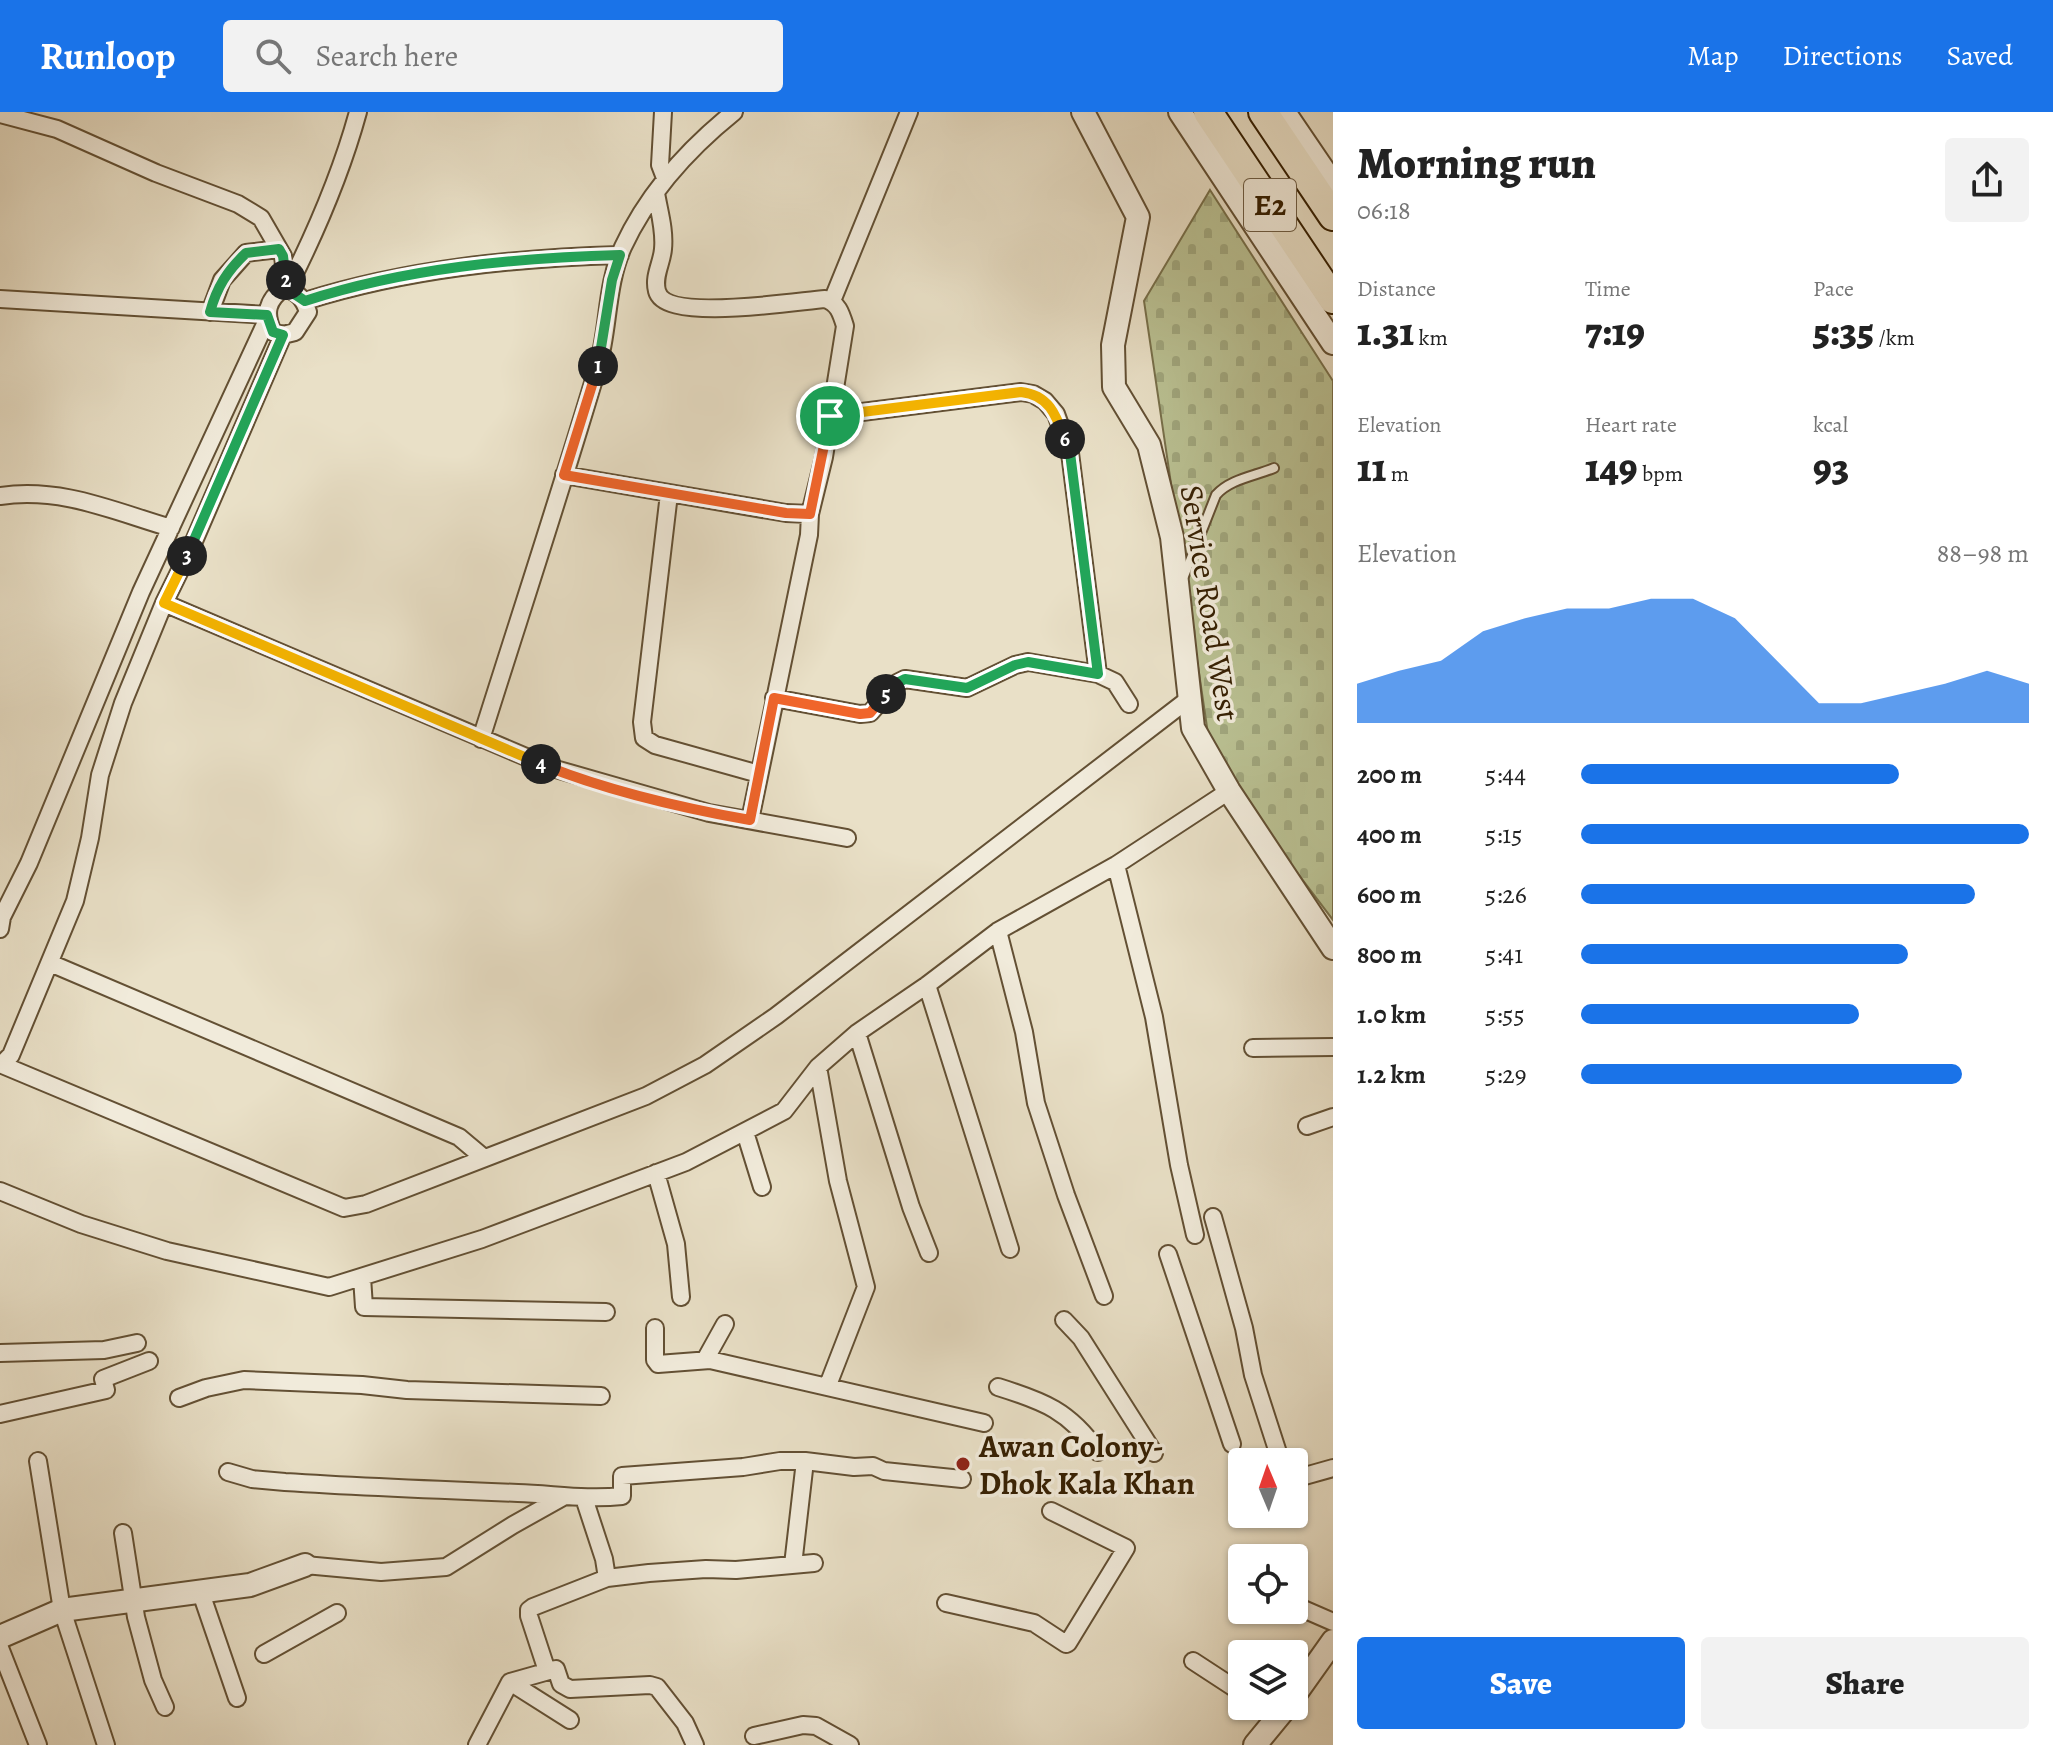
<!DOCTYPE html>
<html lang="en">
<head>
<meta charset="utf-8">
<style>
  body { margin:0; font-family:Alegreya,serif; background:#f2f2f2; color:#222; height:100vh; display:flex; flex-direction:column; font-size:30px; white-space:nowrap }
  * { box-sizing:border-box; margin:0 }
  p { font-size:26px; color:#767676 }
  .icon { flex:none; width:44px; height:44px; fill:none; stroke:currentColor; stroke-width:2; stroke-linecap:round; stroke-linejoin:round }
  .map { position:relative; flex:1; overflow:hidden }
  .drawer { display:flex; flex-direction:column; background:#fff; width:720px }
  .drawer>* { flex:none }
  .needle { width:52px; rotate:358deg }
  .controls { position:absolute; left:1228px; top:1336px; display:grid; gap:16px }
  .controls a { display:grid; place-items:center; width:80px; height:80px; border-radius:8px; background:#fff; box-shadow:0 2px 6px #0004; font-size:40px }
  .pin { position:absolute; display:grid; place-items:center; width:68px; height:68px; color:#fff; margin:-34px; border:4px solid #fff; border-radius:50%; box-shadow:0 2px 8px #0007 }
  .km { position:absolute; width:40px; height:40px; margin:-20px; border-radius:50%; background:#222; color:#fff; font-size:22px; line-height:40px; text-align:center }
  .round { display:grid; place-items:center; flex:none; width:84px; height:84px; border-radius:8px; background:#f2f2f2 }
  .head { display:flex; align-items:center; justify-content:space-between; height:136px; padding:0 24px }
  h1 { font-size:44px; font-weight:800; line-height:60px }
  .stats { display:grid; grid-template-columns:repeat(3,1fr); gap:12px; height:136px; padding:8px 24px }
  .stats div { display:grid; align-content:center }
  .stats b { font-size:40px; font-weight:800 }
  .stats small { font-size:22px; font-weight:400 }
  .stats p { font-size:22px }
  .chart { height:224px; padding:16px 24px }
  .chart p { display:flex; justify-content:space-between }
  .chart svg { width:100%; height:144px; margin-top:8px; fill:#1a73e8; opacity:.7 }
  .action { display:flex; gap:16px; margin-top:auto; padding:16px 24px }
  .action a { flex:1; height:92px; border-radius:8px; background:#1a73e8; color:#fff; font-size:32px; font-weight:800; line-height:92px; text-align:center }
  .action a+a { background:#f2f2f2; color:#222 }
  ul { padding:0 24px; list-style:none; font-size:26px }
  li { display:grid; grid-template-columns:128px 96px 1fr; align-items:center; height:60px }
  li i { height:20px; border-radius:10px; background:#1a73e8 }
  header { display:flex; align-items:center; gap:48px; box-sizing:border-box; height:112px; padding:0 40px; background:#1a73e8; color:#fff }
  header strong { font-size:38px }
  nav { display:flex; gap:44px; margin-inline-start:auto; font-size:28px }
  .search { width:560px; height:72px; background:#f2f2f2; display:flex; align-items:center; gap:20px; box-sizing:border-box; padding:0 28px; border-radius:8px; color:#767676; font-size:30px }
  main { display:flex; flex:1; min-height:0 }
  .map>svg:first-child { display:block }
</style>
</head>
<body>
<header>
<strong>Runloop</strong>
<div class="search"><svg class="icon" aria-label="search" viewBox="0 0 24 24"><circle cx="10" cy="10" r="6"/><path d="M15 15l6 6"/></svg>Search here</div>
<nav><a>Map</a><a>Directions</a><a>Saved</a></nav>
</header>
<main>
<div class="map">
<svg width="1333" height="1633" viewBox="0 0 1333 1633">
  <defs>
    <pattern id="cemetery-stones" width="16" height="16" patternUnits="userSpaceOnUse" patternTransform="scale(2)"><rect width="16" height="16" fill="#bac193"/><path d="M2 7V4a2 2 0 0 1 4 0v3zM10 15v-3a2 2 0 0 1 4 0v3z" fill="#a0a67d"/></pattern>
  </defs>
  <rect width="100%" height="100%" fill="#e9e0c7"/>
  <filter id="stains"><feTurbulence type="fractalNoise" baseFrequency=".0025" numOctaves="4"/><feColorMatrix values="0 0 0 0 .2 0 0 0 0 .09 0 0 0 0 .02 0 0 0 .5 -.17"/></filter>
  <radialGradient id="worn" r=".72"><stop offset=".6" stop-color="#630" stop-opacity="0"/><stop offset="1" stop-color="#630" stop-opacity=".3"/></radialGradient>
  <path fill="url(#cemetery-stones)" stroke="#78704b" stroke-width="2" d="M 1210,78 L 1333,269 L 1333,808 L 1212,649 L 1144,189 Z"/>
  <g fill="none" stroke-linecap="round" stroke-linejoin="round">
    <defs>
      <path id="service" d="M 1184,464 L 1216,383 C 1230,367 1255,364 1274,356"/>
      <path id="minor" d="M 663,0 L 660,53 L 665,66
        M 0,2 L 57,17 L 156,61 L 238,92 L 261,106 L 283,144 L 287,177
        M 284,176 C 297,179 304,187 308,200 L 295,220 L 283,223 L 273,220 C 264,201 267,188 284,176 Z
        M 287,177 C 316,120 341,62 358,0
        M 0,187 L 267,203
        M 305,189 C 407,157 514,146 620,143
        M 832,189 L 909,0
        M 210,200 L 222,168 L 246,141 L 279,137
        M 830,304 L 1021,280 L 1033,282 L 1045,289 L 1056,302 L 1070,341 L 1098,562
        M 564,363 L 786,401 L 810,402 L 824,345 L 845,214 C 841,201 838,191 825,187 C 797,189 665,211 657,179 C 653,164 662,151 663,137 C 665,118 659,99 656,81
        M 669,382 L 642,610 L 644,626 L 655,633 L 759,662
        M 0,384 C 62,375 113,399 171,416
        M 164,491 L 552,656 L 709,701 L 847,726
        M 774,586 L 860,602 L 870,601 L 897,571 L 905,567 L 967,576 L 1015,553 L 1028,550 L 1098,562 L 1115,570 L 1129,592
        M 481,627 C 520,503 561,379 598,254 C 609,215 606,173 623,135 C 648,81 688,37 734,0
        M 750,708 L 809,423 L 810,402
        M 1116,753 L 1154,905 L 1179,1053 L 1195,1123
        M 0,817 L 2,805 L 29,751 L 141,480 L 267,208
        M 998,819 L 1024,920 L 1036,991 L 1066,1083 L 1104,1184
        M 50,851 L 459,1025 L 484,1046
        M 927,873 L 1010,1137
        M 857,921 L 911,1095 L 929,1141
        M 1253,936 L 1333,935
        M 0,952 L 344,1096 L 366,1092 L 646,984 L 705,953 L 776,904 L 1190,586
        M 2,952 L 11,943 L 75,789 L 90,726 L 100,663 L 123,591 L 164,491 L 191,436 L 283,223
        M 818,955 L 838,1069 L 866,1175 L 828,1273
        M 1307,1014 L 1333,1005
        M 745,1020 L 762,1075
        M 656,1061 L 676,1132 L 681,1185
        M 0,1079 L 81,1112 L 167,1139 L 329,1175 L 482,1127 L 686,1050 L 784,999 L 818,955 L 857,921 L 927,873 L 998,819 L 1116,753 L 1229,679
        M 1213,1105 L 1244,1216 L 1253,1263 L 1281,1350
        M 1168,1142 L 1232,1332
        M 362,1165 L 364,1195 L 606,1200
        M 1064,1208 L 1081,1226 L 1154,1341
        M 655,1216 L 655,1248 L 658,1252 L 710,1248 L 984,1311
        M 0,1241 L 104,1238 L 137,1231
        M 705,1248 L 725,1212
        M 998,1275 C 1043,1289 1070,1299 1098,1340
        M 179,1286 L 206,1276 L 244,1268 L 362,1273 L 407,1278 L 601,1284
        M 0,1302 L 106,1278 L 103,1267 L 149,1249
        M 38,1349 L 62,1498 L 106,1633
        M 228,1360 L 252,1367 L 285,1370 C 362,1375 440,1378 518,1381 C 553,1382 587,1388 622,1384 L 622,1364 L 743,1355 L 780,1349 L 805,1349 L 854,1355 L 873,1354 L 884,1359 L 962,1367
        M 1294,1367 L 1333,1356
        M 584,1386 L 604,1447 L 607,1466
        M 123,1421 L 136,1505 L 153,1568 L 165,1595
        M 305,1453 L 381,1460 L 446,1455 L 513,1413 L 563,1385
        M 793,1453 L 805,1349
        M 201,1481 L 237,1586
        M 946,1491 L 1034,1511 L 1066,1532 L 1068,1531 L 1126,1436 L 1051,1399
        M 1294,1493 L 1333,1510
        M 0,1536 L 38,1633
        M 264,1542 L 337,1501
        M 1193,1549 L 1242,1581
        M 547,1559 L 529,1504 L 529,1498 L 533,1495 L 607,1466 L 649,1461 L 706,1457 L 736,1458 L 814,1451
        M 510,1570 L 570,1608
        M 1261,1594 L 1279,1606
        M 754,1624 L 803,1613 L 816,1614 L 850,1633
        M 477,1633 L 510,1570 L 556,1557 L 561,1572 L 570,1577 L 650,1573 L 657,1575 L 685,1611 L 695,1633"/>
      <path id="tertiary" d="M 1083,0 L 1138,105 L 1113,233 L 1114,275 L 1149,333 L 1172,425 L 1193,616 L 1229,679 L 1333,836
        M 1180,0 L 1333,231
        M 1284,0 L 1333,72
        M 0,1525 L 62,1498 L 250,1473 L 305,1453
        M 1294,1584 L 1333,1529
        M 1255,1633 L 1287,1594"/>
      <path id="trunk" d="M 1208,0 L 1333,187
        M 1263,0 L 1333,104"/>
    </defs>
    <use href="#service" stroke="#635034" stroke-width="12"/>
    <use href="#minor" stroke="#635034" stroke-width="20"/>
    <use href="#tertiary" stroke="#635034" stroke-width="26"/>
    <use href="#trunk" stroke="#362003" stroke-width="32"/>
    <use href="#service" stroke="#f1ebdb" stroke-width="8"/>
    <use href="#minor" stroke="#f1ebdb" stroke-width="16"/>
    <use href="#tertiary" stroke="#f1ebdb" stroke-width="22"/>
    <use href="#trunk" stroke="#e9e0c7" stroke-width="28"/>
  </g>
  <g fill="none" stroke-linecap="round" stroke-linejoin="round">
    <defs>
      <path id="split-1" d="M 598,254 L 564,363 L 786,401 L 810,402 L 830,304"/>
      <path id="split-2" d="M 286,168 L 287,177 L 305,189 C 406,156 514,146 620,143 L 612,168 L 598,254"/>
      <path id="split-3" d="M 187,444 L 283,223 L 273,220 L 267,203 L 210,200 C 217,175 227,159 246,141 L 279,137 L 283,144 L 286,168"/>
      <path id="split-4" d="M 187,444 L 164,491 L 541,652"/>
      <path id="split-5" d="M 541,652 C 605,678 682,696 750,708 L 774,586 L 860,602 L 870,601 L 886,582"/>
      <path id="split-6" d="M 886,582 L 897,571 L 905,567 L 967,576 L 1015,553 L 1028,550 L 1098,562 L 1070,341 L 1065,327"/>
      <path id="split-7" d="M 830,304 L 1021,280 C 1049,283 1056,303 1065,327"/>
    </defs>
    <use href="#split-1" stroke="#fff" stroke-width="16"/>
    <use href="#split-2" stroke="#fff" stroke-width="16"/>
    <use href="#split-3" stroke="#fff" stroke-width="16"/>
    <use href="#split-4" stroke="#fff" stroke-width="16"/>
    <use href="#split-5" stroke="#fff" stroke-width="16"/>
    <use href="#split-6" stroke="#fff" stroke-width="16"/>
    <use href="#split-7" stroke="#fff" stroke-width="16"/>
    <use href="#split-1" stroke="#f0652b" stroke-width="10"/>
    <use href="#split-2" stroke="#22a559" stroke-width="10"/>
    <use href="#split-3" stroke="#22a559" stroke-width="10"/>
    <use href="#split-4" stroke="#f5b400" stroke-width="10"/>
    <use href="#split-5" stroke="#f0652b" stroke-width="10"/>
    <use href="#split-6" stroke="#22a559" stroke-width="10"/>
    <use href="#split-7" stroke="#f5b400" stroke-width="10"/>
  </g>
  <circle fill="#8f2418" stroke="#f1ebdb" stroke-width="3" cx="963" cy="1352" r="8"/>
  <g text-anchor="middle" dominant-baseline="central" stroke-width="7" stroke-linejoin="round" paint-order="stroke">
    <rect fill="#f1ebdb" stroke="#6e5d44" stroke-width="2" x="1244" y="67" width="52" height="52" rx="6"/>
    <g font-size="30" font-weight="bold" fill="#362003">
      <text x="1270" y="93">E2</text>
    </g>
    <g font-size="32" fill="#362003" stroke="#f1ebdb">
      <text transform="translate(1210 491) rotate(81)">Service Road West</text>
    </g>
    <g font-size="32" font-weight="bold" fill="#362003" stroke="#f1ebdb" text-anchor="start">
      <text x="979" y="1334">Awan Colony-<tspan x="979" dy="37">Dhok Kala Khan</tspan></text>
    </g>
  </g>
  <rect width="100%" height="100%" filter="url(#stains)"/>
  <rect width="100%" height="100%" fill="url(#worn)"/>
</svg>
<div class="controls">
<a><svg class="needle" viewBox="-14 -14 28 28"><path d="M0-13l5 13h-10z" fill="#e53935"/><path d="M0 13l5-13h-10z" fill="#767676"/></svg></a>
<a><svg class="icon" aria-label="locate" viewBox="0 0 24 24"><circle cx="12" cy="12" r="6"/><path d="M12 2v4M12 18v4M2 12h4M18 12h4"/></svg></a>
<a><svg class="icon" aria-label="layers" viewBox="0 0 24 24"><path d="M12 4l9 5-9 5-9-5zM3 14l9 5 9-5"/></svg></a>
</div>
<div class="pin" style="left:830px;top:304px;background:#1e9e55"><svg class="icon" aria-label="arrive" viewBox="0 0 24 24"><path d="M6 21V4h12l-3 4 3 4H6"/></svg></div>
<b class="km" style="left:598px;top:254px">1</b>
<b class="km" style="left:286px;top:168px">2</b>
<b class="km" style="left:187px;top:444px">3</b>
<b class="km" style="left:541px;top:652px">4</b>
<b class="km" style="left:886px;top:582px">5</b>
<b class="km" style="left:1065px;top:327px">6</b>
</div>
<section class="drawer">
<div class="head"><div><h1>Morning run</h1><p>06:18</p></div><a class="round"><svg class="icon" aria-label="share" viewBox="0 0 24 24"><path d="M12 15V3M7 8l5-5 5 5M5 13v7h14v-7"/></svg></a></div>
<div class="stats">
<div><p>Distance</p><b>1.31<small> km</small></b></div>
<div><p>Time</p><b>7:19</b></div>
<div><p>Pace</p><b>5:35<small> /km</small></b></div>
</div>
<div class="stats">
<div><p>Elevation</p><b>11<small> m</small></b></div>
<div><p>Heart rate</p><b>149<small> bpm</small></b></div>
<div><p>kcal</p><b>93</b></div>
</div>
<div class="chart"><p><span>Elevation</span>88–98 m</p>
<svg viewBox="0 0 160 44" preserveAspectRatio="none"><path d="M0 44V32L10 28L20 25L30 16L40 12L50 9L60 9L70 6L80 6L90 12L100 25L110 38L120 38L130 35L140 32L150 28L160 32V44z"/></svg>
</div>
<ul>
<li><b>200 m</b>5:44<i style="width:71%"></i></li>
<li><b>400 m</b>5:15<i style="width:100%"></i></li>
<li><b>600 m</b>5:26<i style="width:88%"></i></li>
<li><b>800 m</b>5:41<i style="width:73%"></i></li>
<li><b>1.0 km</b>5:55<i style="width:62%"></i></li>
<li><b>1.2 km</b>5:29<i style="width:85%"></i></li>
</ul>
<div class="action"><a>Save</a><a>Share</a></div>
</section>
</main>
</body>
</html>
